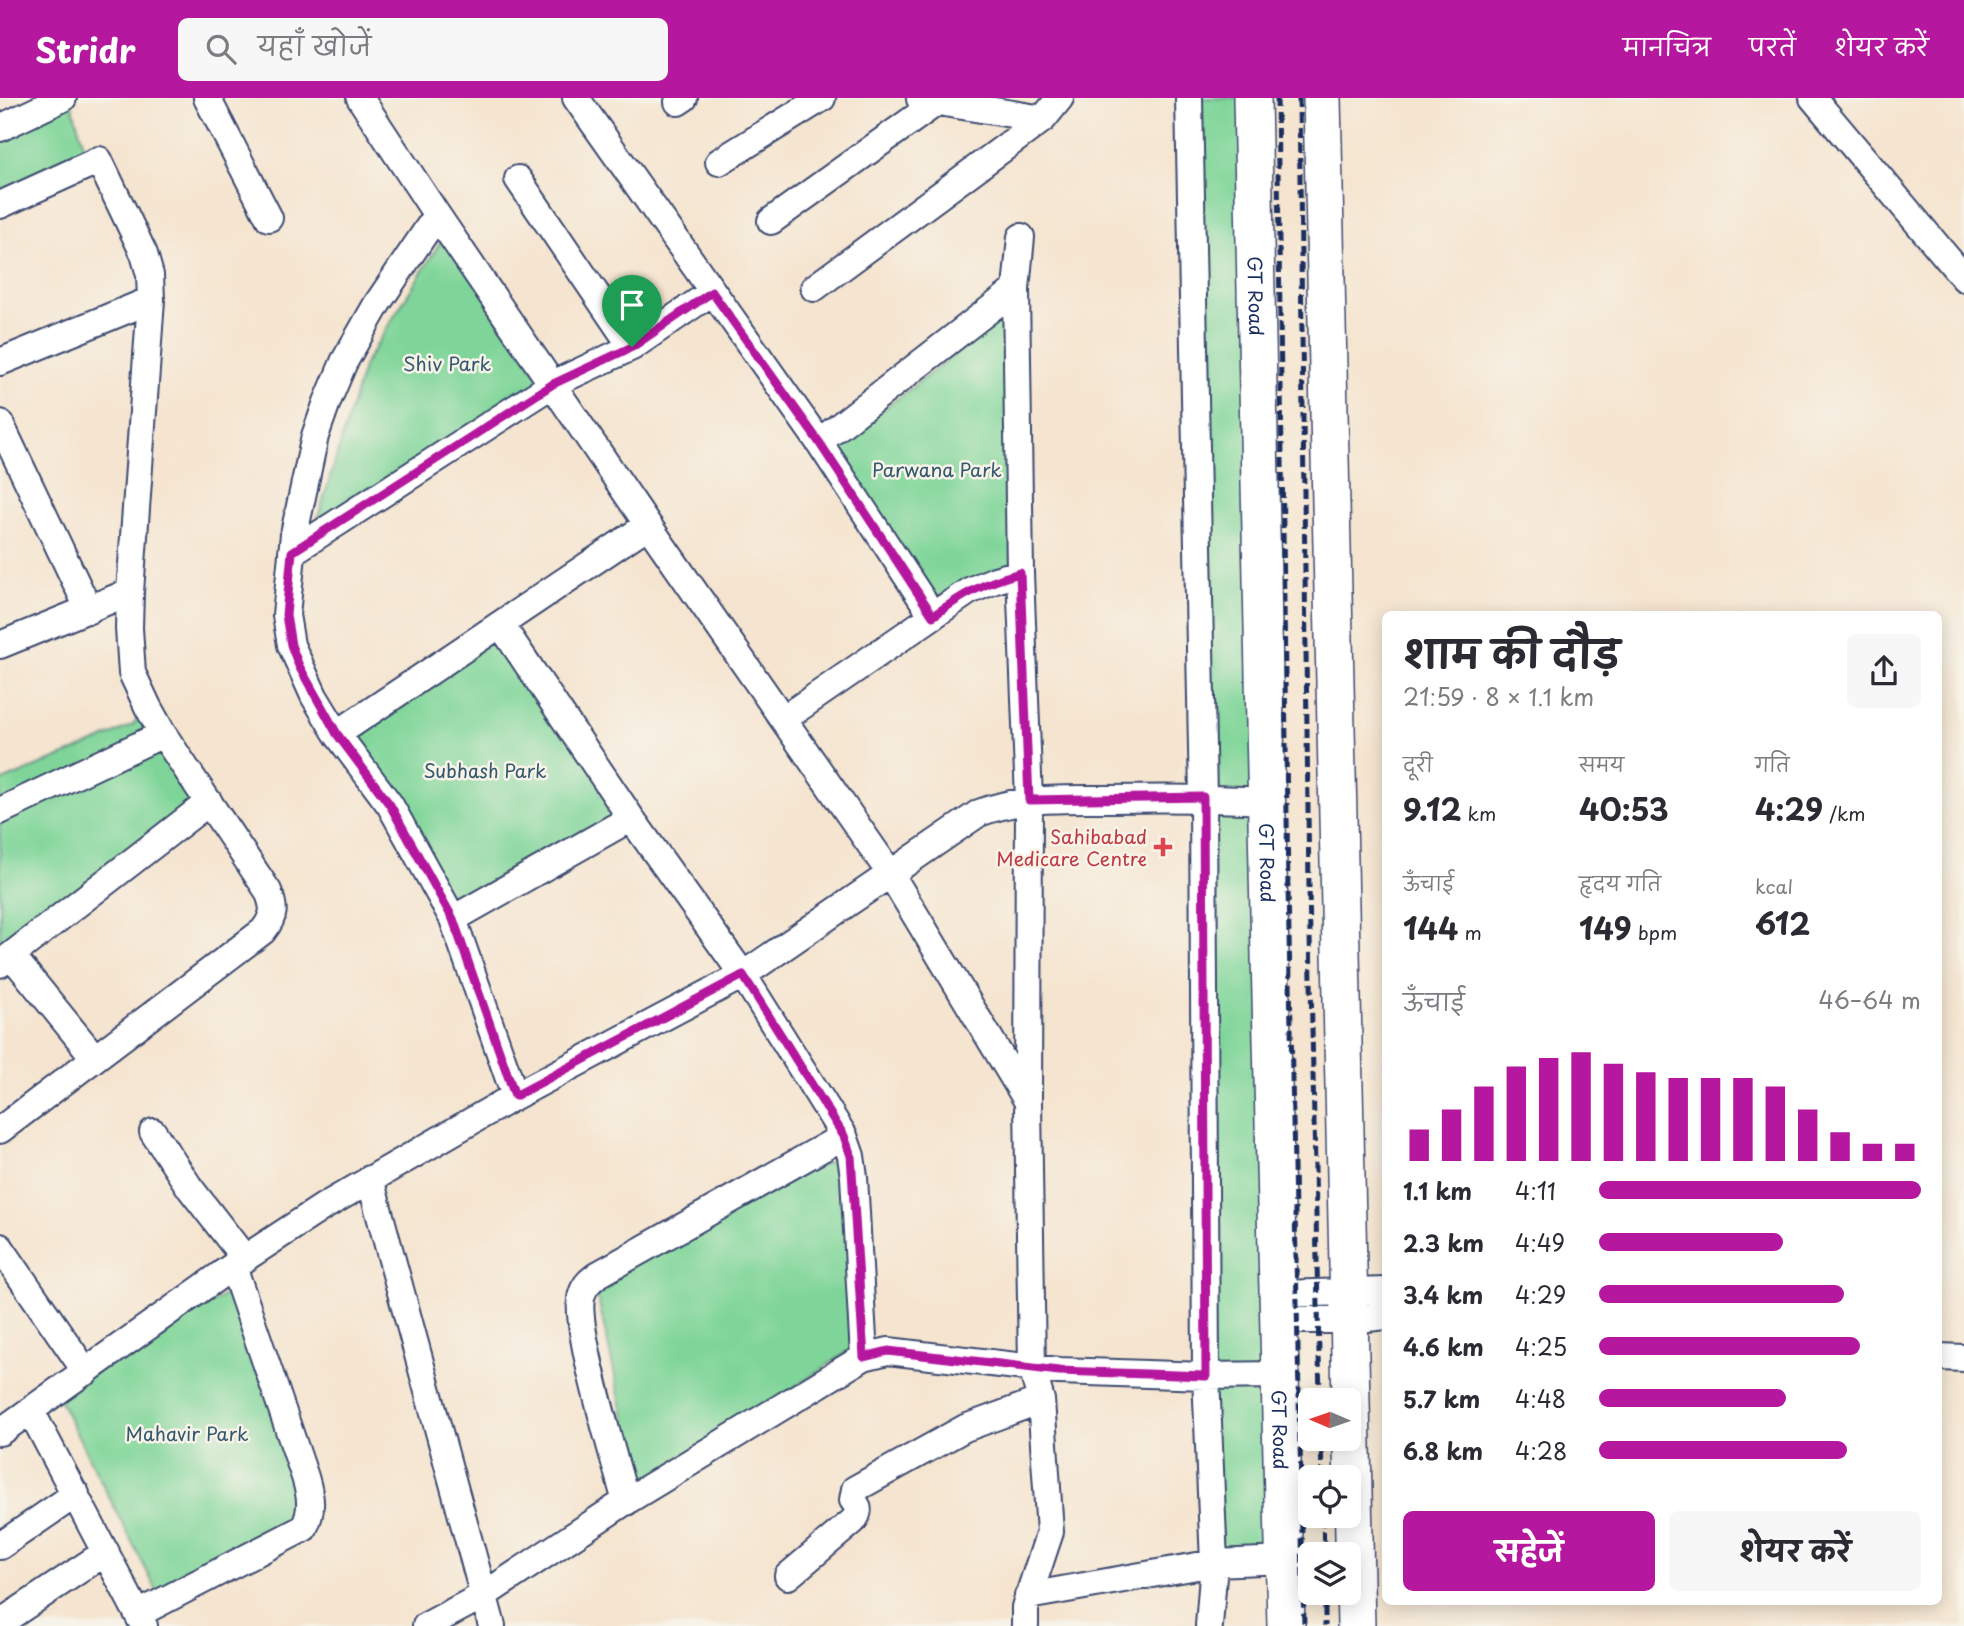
<!DOCTYPE html>
<html lang="hi">
<head>
<meta charset="utf-8">
<style>
  body { margin:0; font-family:"Playpen Sans","Playpen Sans Deva",sans-serif; background:#f7f7f7; color:#2b2b33; height:100vh; display:flex; flex-direction:column; font-size:26px; white-space:nowrap }
  * { box-sizing:border-box; margin:0 }
  p { font-size:23px; color:#7c7c81 }
  .icon { flex:none; width:38px; height:38px; fill:none; stroke:currentColor; stroke-width:2; stroke-linecap:round; stroke-linejoin:round }
  .map { position:relative; flex:1; overflow:hidden }
  .sheet { position:absolute; left:1382px; top:513px; width:560px; height:994px; display:flex; flex-direction:column; background:#fff; border-radius:10px; box-shadow:0 4px 18px #0003 }
  .sheet>* { flex:none }
  .needle { width:46px; rotate:272deg }
  .tools { position:absolute; left:1298px; top:1290px; display:grid; gap:14px }
  .tools a { display:grid; place-items:center; width:63px; height:63px; border-radius:10px; background:#fff; box-shadow:0 4px 18px #0003; font-size:35px }
  .pin { position:absolute; display:grid; place-items:center; width:60px; height:60px; color:#fff; margin:-72px -30px; border-radius:50% 50% 50% 0; rotate:-45deg; box-shadow:0 0 7px #0007 }
  .pin .icon { rotate:45deg }
  .round { display:grid; place-items:center; flex:none; width:74px; height:74px; border-radius:10px; background:#f7f7f7 }
  .overview { display:flex; align-items:center; justify-content:space-between; height:119px; padding:0 21px }
  h1 { font-size:38px; font-weight:700; line-height:52px }
  .stats { display:grid; grid-template-columns:repeat(3,1fr); gap:10px; height:119px; padding:7px 21px }
  .stats div { display:grid; align-content:center }
  .stats b { font-size:30px; font-weight:700 }
  .stats small { font-size:19px; font-weight:400 }
  .stats p { font-size:19px }
  .chart { height:196px; padding:14px 21px }
  .chart p { display:flex; justify-content:space-between }
  .chart svg { width:100%; height:126px; margin-top:7px; stroke:#b5179e; stroke-width:6 }
  .primary-button { display:flex; gap:14px; margin-top:auto; padding:14px 21px }
  .primary-button a { flex:1; height:80px; border-radius:10px; background:#b5179e; color:#fff; font-size:28px; font-weight:700; line-height:80px; text-align:center }
  .primary-button a+a { background:#f7f7f7; color:#2b2b33 }
  ul { padding:0 21px; list-style:none; font-size:23px }
  li { display:grid; grid-template-columns:112px 84px 1fr; align-items:center; height:52px }
  li i { height:18px; border-radius:9px; background:#b5179e }
  header { display:flex; align-items:center; gap:42px; box-sizing:border-box; height:98px; padding:0 35px; background:#b5179e; color:#fff }
  header strong { font-size:33px }
  nav { display:flex; gap:38px; margin-inline-start:auto; font-size:24px }
  .search { width:490px; height:63px; background:#f7f7f7; display:flex; align-items:center; gap:18px; box-sizing:border-box; padding:0 24px; border-radius:10px; color:#7c7c81; font-size:26px }
  .map>svg:first-child { display:block }
</style>
</head>
<body>
<header>
<strong>Stridr</strong>
<div class="search"><svg class="icon" aria-label="search" viewBox="0 0 24 24"><circle cx="10" cy="10" r="6"/><path d="M15 15l6 6"/></svg>यहाँ खोजें</div>
<nav><a>मानचित्र</a><a>परतें</a><a>शेयर करें</a></nav>
</header>
<div class="map">
<svg width="1964" height="1528" viewBox="0 0 1964 1528">
  <rect width="100%" height="100%" fill="#f7f3e8"/>
  <filter id="ink" filterUnits="userSpaceOnUse"><feTurbulence type="fractalNoise" baseFrequency=".0143" numOctaves="2"/><feDisplacementMap in="SourceGraphic" scale="14" xChannelSelector="R" yChannelSelector="G"/><feConvolveMatrix kernelMatrix="1 2 1 2 8 2 1 2 1" color-interpolation-filters="sRGB"/></filter>
  <filter id="wash" filterUnits="userSpaceOnUse"><feTurbulence type="fractalNoise" baseFrequency=".00686" numOctaves="4" result="noise"/><feDisplacementMap in="SourceGraphic" scale="28" xChannelSelector="R" yChannelSelector="G"/><feGaussianBlur stdDeviation="1.57" result="paint"/><feColorMatrix in="noise" values="0 0 0 0 0 0 0 0 0 0 0 0 0 0 0 0 0 1.4 0 .05"/><feComposite in="paint" operator="in"/></filter>
  <g filter="url(#wash)">
    <rect width="100%" height="100%" fill="#f5e4cf"/>
    <path fill="#7fd599" stroke="#4d827c" stroke-width="2" d="M 70,0 L 86,55 L 0,96 L 0,36 Z
      M 1188,0 L 1253,0 L 1285,1457 L 1215,1464 Z
      M 448,132 L 543,286 L 313,436 L 364,267 Z
      M 1012,213 L 1015,471 L 935,500 L 829,353 Z
      M 511,531 L 632,709 L 455,816 L 345,635 Z
      M 145,611 L 205,699 L 0,862 L 0,684 L 101,642 L 133,627 Z
      M 852,1053 L 852,1251 L 640,1392 L 592,1173 Z
      M 245,1185 L 314,1418 L 159,1497 L 57,1297 Z"/>
  </g>
  <g filter="url(#ink)">
    <g fill="none" stroke-linecap="round" stroke-linejoin="round">
      <defs>
        <path id="minor" d="M 207,0 L 269,120
          M 360,0 L 437,117 L 648,427 L 890,775 L 1028,1004
          M 576,0 L 819,344 L 933,518
          M 1189,0 L 1203,699 L 1206,1278 L 1214,1465 L 1209,1528
          M 1813,0 L 1964,180
          M 920,1 L 1043,21
          M 678,4 L 684,0
          M 0,30 L 63,0
          M 719,64 L 822,0
          M 518,81 L 632,249
          M 0,107 L 99,62 L 144,156 L 150,177 L 151,202 L 130,494 L 129,530 L 132,575 L 148,609 L 163,636 L 268,793 C 275,810 275,818 263,833 L 0,1032
          M 437,117 L 377,206 L 344,264 L 327,304 L 315,338 L 294,436 L 286,517 L 291,547 L 314,598 L 337,636 L 390,707 L 453,821 L 515,998
          M 771,123 L 937,4
          M 1021,139 L 1016,191 L 1020,475 L 1029,702 L 1028,1004 L 1032,1270 L 1041,1302 L 1050,1434 L 1025,1509 L 1025,1528
          M 814,190 L 1043,21 L 1060,0
          M 0,264 L 151,202
          M 0,325 L 89,512
          M 819,344 L 1016,191
          M 292,454 L 553,286 L 632,249 L 712,194
          M 501,527 L 631,720 L 743,877 L 844,1038 L 851,1058 L 854,1079 L 864,1259
          M 0,547 L 130,494
          M 783,621 L 969,493 L 995,482 L 1020,475
          M 337,636 L 648,427
          M 0,713 L 163,636
          M 453,821 L 631,720
          M 12,858 L 94,959
          M 0,866 L 209,704
          M 153,1034 L 190,1090 L 245,1161
          M 370,1081 L 492,1528
          M 0,1149 L 86,1274
          M 1278,1196 L 1386,1193
          M 1278,1222 L 1349,1222 L 1386,1218
          M 1939,1259 L 1964,1260
          M 31,1313 L 144,1528
          M 0,1334 L 233,1168 L 323,1109 L 515,998 L 743,877 L 979,715 C 1021,699 1063,701 1107,701 C 1161,700 1214,700 1268,703
          M 626,1404 C 616,1365 572,1226 582,1196 C 585,1186 592,1181 599,1176 L 844,1038
          M 0,1448 L 76,1396
          M 788,1478 L 853,1423 C 859,1415 860,1410 853,1402 L 855,1391 L 965,1330 L 1041,1302
          M 1028,1498 L 1214,1465 L 1284,1462
          M 138,1516 L 304,1430 C 313,1412 311,1399 305,1379 L 233,1168
          M 0,1525 L 106,1454
          M 426,1528 L 484,1497 L 620,1407 L 864,1259 L 888,1253 L 1059,1273 L 1206,1278 L 1278,1277"/>
        <g id="highway">
          <path id="s1" d="M 1252,0 C 1264,509 1271,1019 1286,1528"/>
          <path d="M 1322,0 L 1356,1528"/>
        </g>
      </defs>
      <use href="#minor" stroke="#3c4a6f" stroke-width="30"/>
      <use href="#highway" stroke="#3c4a6f" stroke-width="40"/>
      <use href="#minor" stroke="#fff" stroke-width="26"/>
      <use href="#highway" stroke="#fff" stroke-width="37"/>
      <path stroke="#1b2f5e" stroke-width="5" stroke-dasharray="10 5" stroke-linecap="butt" d="M 1277,0 L 1288,791 L 1304,1528
        M 1299,0 L 1309,790 L 1320,1302
        M 1321,1340 L 1322,1379
        M 1323,1418 L 1324,1456
        M 1325,1494 L 1325,1528"/>
    </g>
  </g>
  <g fill="none" stroke-linecap="round" stroke-linejoin="round" filter="url(#ink)">
    <defs>
      <path id="route" d="M 712,194 L 819,344 L 933,518 C 964,496 983,485 1020,475 L 1029,702 L 1203,699 L 1206,1278 L 1059,1273 L 888,1253 L 864,1259 L 851,1058 L 844,1038 L 743,877 L 515,998 L 453,821 L 390,707 L 337,636 L 299,568 L 291,547 L 286,517 L 292,454 L 553,286 L 632,249 Z"/>
    </defs>
    <use href="#route" stroke="#fff" stroke-width="14"/>
    <use href="#route" stroke="#b5179e" stroke-width="9"/>
  </g>
  <path fill="#e0444e" stroke="#f7f3e8" stroke-width="2.5" d="M1159.5 738.5h7v7h7v7h-7v7h-7v-7h-7v-7h7z"/>
  <g text-anchor="middle" dominant-baseline="central" stroke-width="5" stroke-linejoin="round" paint-order="stroke">
    <g font-size="19" fill="#1b2f5e" stroke="#f7f3e8">
      <text stroke="none"><textPath href="#s1" startOffset="198">GT Road</textPath></text>
      <text stroke="none"><textPath href="#s1" startOffset="765">GT Road</textPath></text>
      <text stroke="none"><textPath href="#s1" startOffset="1332">GT Road</textPath></text>
    </g>
    <g font-size="19" fill="#34586d" stroke="#f7f3e8">
      <text x="447" y="265">Shiv Park</text>
      <text x="937" y="371">Parwana Park</text>
      <text x="485" y="672">Subhash Park</text>
      <text x="187" y="1335">Mahavir Park</text>
    </g>
    <g font-size="19" fill="#be3a42" stroke="#f7f3e8" text-anchor="end">
      <text x="1147" y="738">Sahibabad<tspan x="1147" dy="22">Medicare Centre</tspan></text>
    </g>
  </g>
</svg>
<div class="tools">
<a><svg class="needle" viewBox="-14 -14 28 28"><path d="M0-13l5 13h-10z" fill="#e53935"/><path d="M0 13l5-13h-10z" fill="#7c7c81"/></svg></a>
<a><svg class="icon" aria-label="locate" viewBox="0 0 24 24"><circle cx="12" cy="12" r="6"/><path d="M12 2v4M12 18v4M2 12h4M18 12h4"/></svg></a>
<a><svg class="icon" aria-label="layers" viewBox="0 0 24 24"><path d="M12 4l9 5-9 5-9-5zM3 14l9 5 9-5"/></svg></a>
</div>
<div class="pin" style="left:632px;top:249px;background:#1e9e55"><svg class="icon" aria-label="arrive" viewBox="0 0 24 24"><path d="M6 21V4h12l-3 4 3 4H6"/></svg></div>
<section class="sheet">
<div class="overview"><div><h1>शाम की दौड़</h1><p>21:59 · 8 × 1.1 km</p></div><a class="round"><svg class="icon" aria-label="share" viewBox="0 0 24 24"><path d="M12 15V3M7 8l5-5 5 5M5 13v7h14v-7"/></svg></a></div>
<div class="stats">
<div><p>दूरी</p><b>9.12<small> km</small></b></div>
<div><p>समय</p><b>40:53</b></div>
<div><p>गति</p><b>4:29<small> /km</small></b></div>
</div>
<div class="stats">
<div><p>ऊँचाई</p><b>144<small> m</small></b></div>
<div><p>हृदय गति</p><b>149<small> bpm</small></b></div>
<div><p>kcal</p><b>612</b></div>
</div>
<div class="chart"><p><span>ऊँचाई</span>46–64 m</p>
<svg viewBox="0 0 160 44" preserveAspectRatio="none"><path d="M5 44V33M15 44V26M25 44V18M35 44V11M45 44V8M55 44V6M65 44V10M75 44V13M85 44V15M95 44V15M105 44V15M115 44V18M125 44V26M135 44V34M145 44V38M155 44V38"/></svg>
</div>
<ul>
<li><b>1.1 km</b>4:11<i style="width:100%"></i></li>
<li><b>2.3 km</b>4:49<i style="width:57%"></i></li>
<li><b>3.4 km</b>4:29<i style="width:76%"></i></li>
<li><b>4.6 km</b>4:25<i style="width:81%"></i></li>
<li><b>5.7 km</b>4:48<i style="width:58%"></i></li>
<li><b>6.8 km</b>4:28<i style="width:77%"></i></li>
</ul>
<div class="primary-button"><a>सहेजें</a><a>शेयर करें</a></div>
</section>
</div>
</body>
</html>
